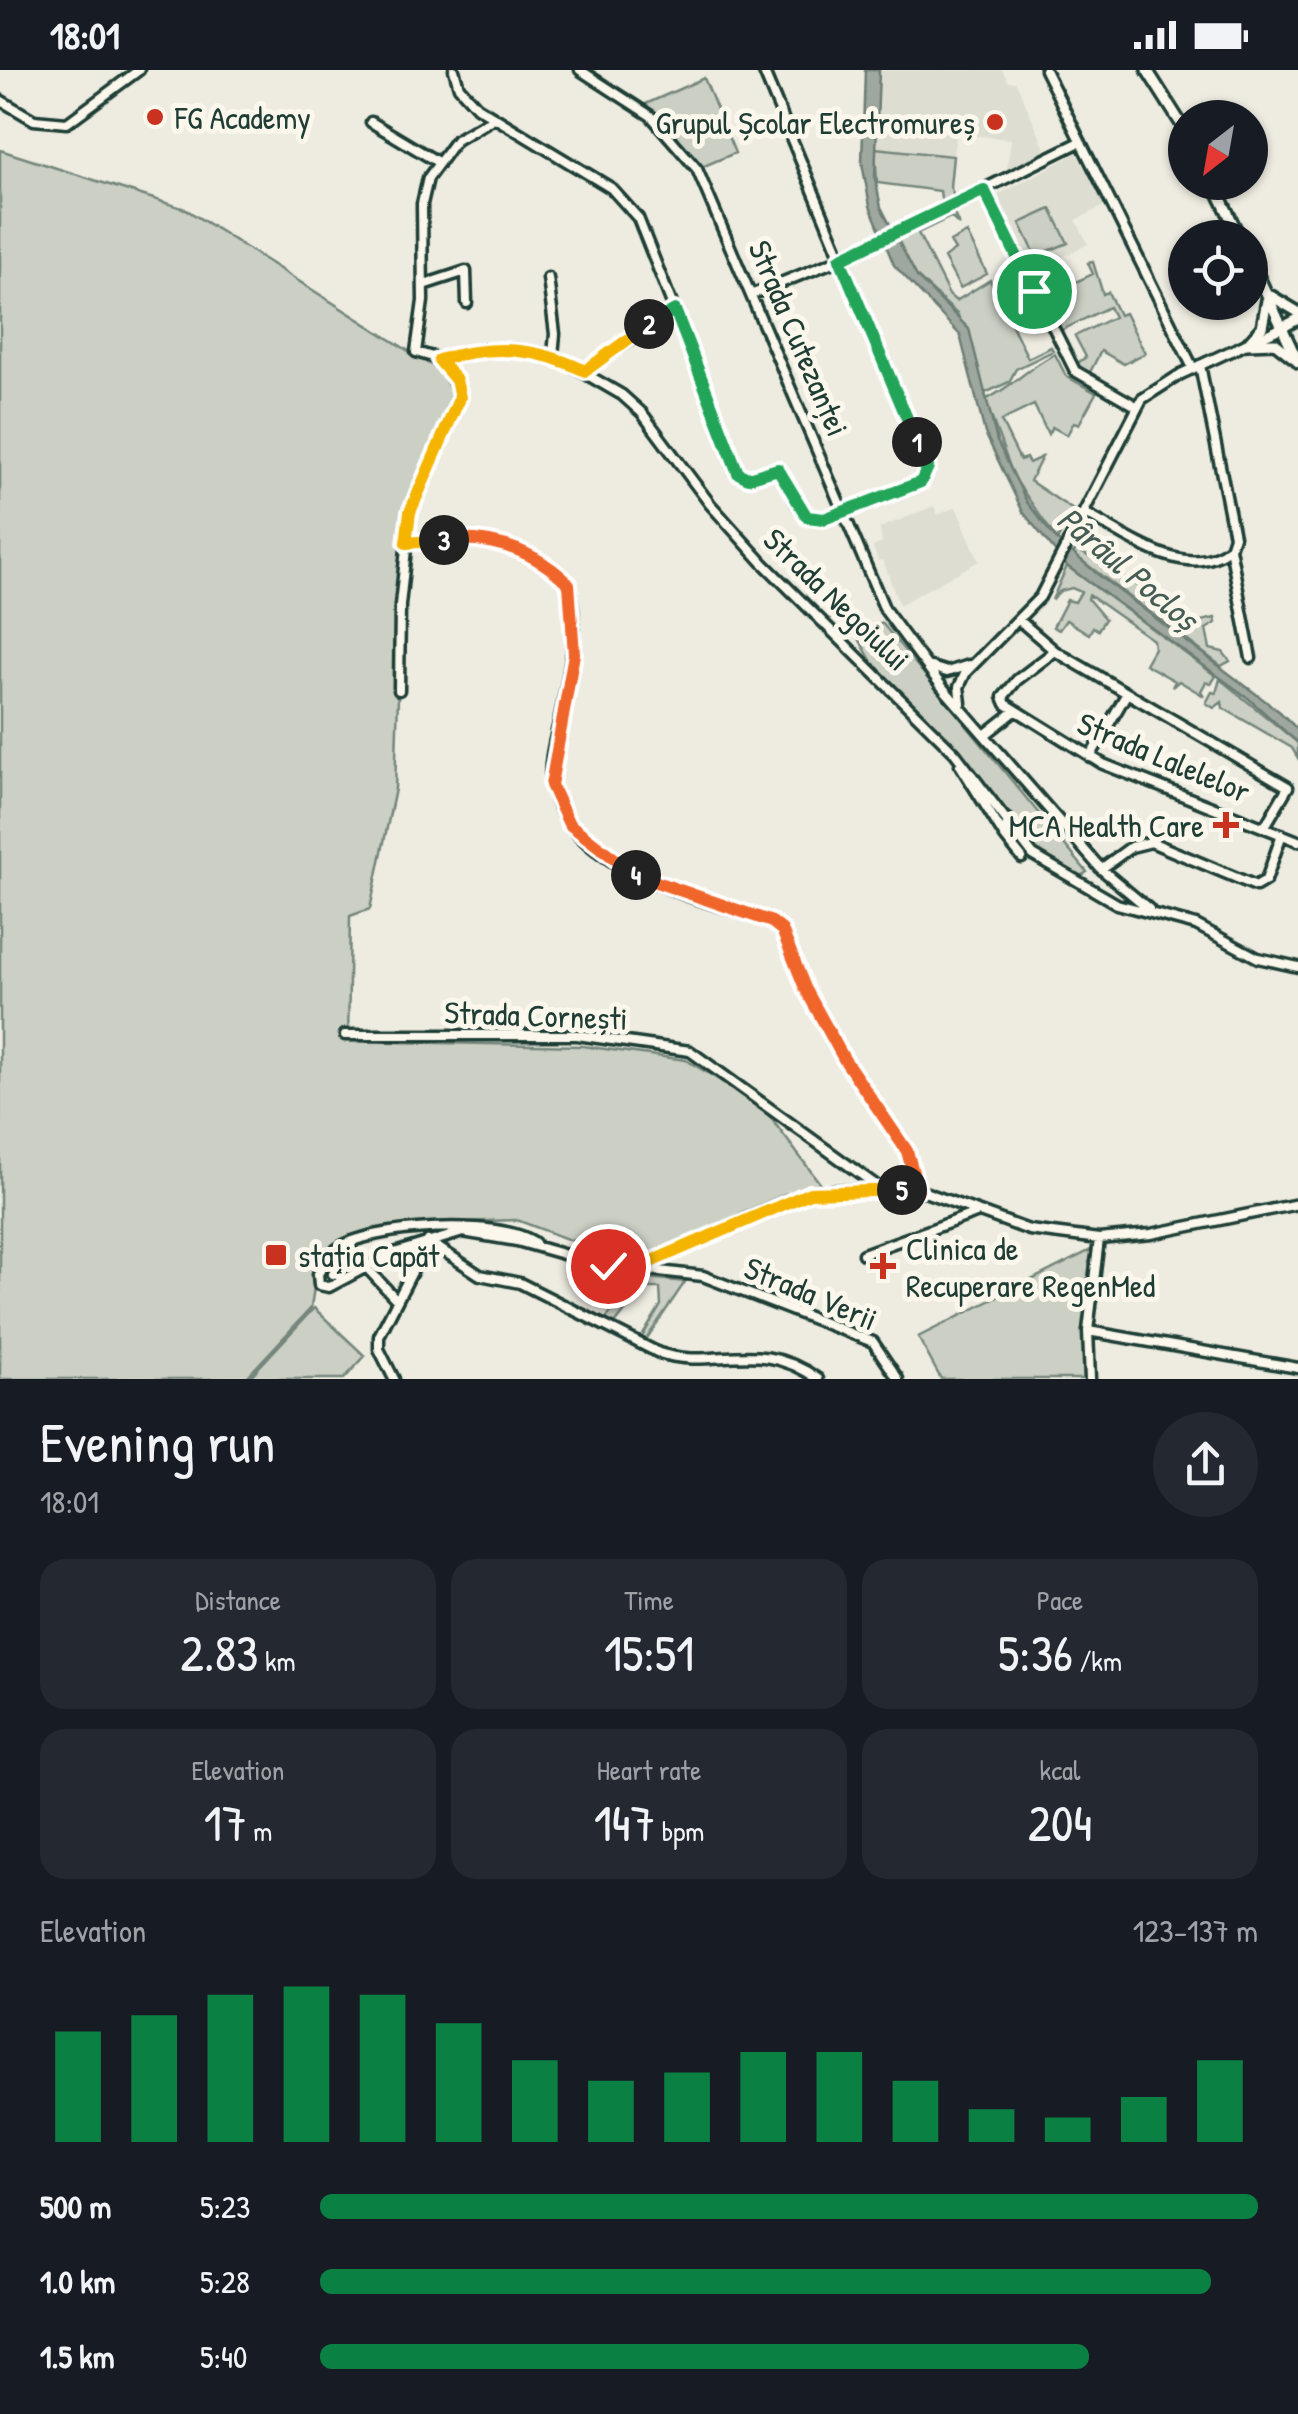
<!DOCTYPE html>
<html lang="en">
<head>
<meta charset="utf-8">
<style>
  body { margin:0; font-family:"Patrick Hand",sans-serif; background:#242831; color:#f1f3f6; height:100vh; display:flex; flex-direction:column; font-size:38px; white-space:nowrap }
  * { box-sizing:border-box; margin:0 }
  p { font-size:32px; color:#9ea1a6 }
  .icon { flex:none; width:55px; height:55px; fill:none; stroke:currentColor; stroke-width:2; stroke-linecap:round; stroke-linejoin:round }
  .map { position:relative; height:1309px; overflow:hidden }
  .drawer { display:flex; flex-direction:column; background:#171b24; flex:1 }
  .drawer>* { flex:none }
  .needle { width:65px; rotate:211deg }
  .tools { position:absolute; left:1168px; top:30px; display:grid; gap:20px }
  .tools a { display:grid; place-items:center; width:100px; height:100px; border-radius:50%; background:#171b24; box-shadow:0 2px 8px #0004; font-size:50px }
  .pin { position:absolute; display:grid; place-items:center; width:85px; height:85px; color:#fff; margin:-42px; border:5px solid #fff; border-radius:50%; box-shadow:0 2px 10px #0007 }
  .km { position:absolute; width:50px; height:50px; margin:-25px; border-radius:50%; background:#222; color:#fff; font-size:28px; line-height:50px; text-align:center }
  .round { display:grid; place-items:center; flex:none; width:105px; height:105px; border-radius:52px; background:#242831 }
  .head { display:flex; align-items:center; justify-content:space-between; height:170px; padding:0 40px }
  h1 { font-size:55px; font-weight:600; line-height:75px }
  .stats { display:grid; grid-template-columns:repeat(3,1fr); gap:15px; height:170px; padding:10px 40px }
  .stats div { display:grid; align-content:center; border-radius:25px; background:#242831; text-align:center }
  .stats b { font-size:50px; font-weight:600 }
  .stats small { font-size:28px; font-weight:400 }
  .stats p { font-size:28px }
  .chart { height:280px; padding:20px 40px }
  .chart p { display:flex; justify-content:space-between }
  .chart svg { width:100%; height:180px; margin-top:10px; stroke:#0b8043; stroke-width:6 }
  ul { padding:0 40px; list-style:none; font-size:32px }
  li { display:grid; grid-template-columns:160px 120px 1fr; align-items:center; height:75px }
  li i { height:25px; border-radius:12px; background:#0b8043 }
  .status { display:flex; justify-content:space-between; align-items:center; height:70px; padding:0 50px; background:#171b24; direction:ltr }
  .status svg { height:28px; fill:currentColor }
  .map>svg:first-child { display:block }
</style>
</head>
<body>
<div class="status"><b>18:01</b><svg viewBox="0 0 49 12"><path d="M0 12V9h3v3zM5 12V6h3v6zM10 12V3h3v9zM15 12V0h3v12zM26 1h20v11H26zM47 4h2v5h-2z"/></svg></div>
<div class="map">
<svg width="1298" height="1309" viewBox="0 0 1298 1309">
  <rect width="100%" height="100%" fill="#eeece1"/>
  <filter id="ink" filterUnits="userSpaceOnUse"><feTurbulence type="fractalNoise" baseFrequency=".01" numOctaves="2"/><feDisplacementMap in="SourceGraphic" scale="20" xChannelSelector="R" yChannelSelector="G"/><feConvolveMatrix kernelMatrix="1 2 1 2 8 2 1 2 1" color-interpolation-filters="sRGB"/></filter>
  <g filter="url(#ink)">
    <path fill="#ddddd2" d="M 879,0 L 1002,0 L 1008,11 L 1016,12 L 1046,81 L 1007,100 L 1011,69 L 956,64 L 953,86 L 875,78 Z
      M 1077,83 L 1104,136 L 1076,150 L 1088,174 L 1031,203 L 994,127 Z
      M 934,436 L 938,445 L 956,437 L 979,491 L 899,535 L 883,490 L 878,491 L 873,477 L 882,473 L 880,458 Z"/>
    <path fill="#cbcfc4" stroke="#75867c" stroke-width="2.5" d="M 704,8 L 735,83 L 697,99 L 639,37 Z
      M 875,78 L 953,86 L 950,117 L 956,129 L 942,135 L 940,121 L 877,113 Z
      M 0,80 L 185,139 L 440,301 L 452,323 L 404,445 L 395,719 L 370,839 L 350,846 L 348,971 L 583,976 L 686,990 L 761,1035 L 822,1116 L 636,1195 L 517,1150 L 425,1153 L 319,1183 L 311,1238 L 245,1309 L 0,1309 Z
      M 1051,139 L 1068,173 L 1036,186 L 1020,153 Z
      M 953,142 L 959,155 L 951,147 L 918,163 L 949,225 L 956,231 L 990,210 L 1028,288 L 1051,277 L 1053,281 L 1016,299 L 1009,312 L 983,324 L 958,245 L 917,207 L 895,169 Z
      M 967,163 L 987,204 L 960,218 L 944,188 L 955,180 L 950,172 Z
      M 1093,192 L 1103,224 L 1108,222 L 1119,245 L 1125,243 L 1145,283 L 1124,294 L 1101,281 L 1089,304 L 1076,294 L 1086,287 L 1075,266 L 1114,247 L 1109,237 L 1062,260 L 1061,264 L 1054,250 L 1064,243 L 1054,222 L 1093,204 L 1088,193 Z
      M 1055,284 L 1066,306 L 1096,323 L 1079,354 L 1074,352 L 1067,365 L 1052,357 L 1048,364 L 1034,335 L 1001,351 L 1020,390 L 1026,388 L 1029,393 L 1042,387 L 1030,411 L 1073,440 L 1057,470 L 1014,408 L 985,330 C 1012,317 1027,298 1055,284 Z
      M 1076,479 L 1147,521 L 1143,531 L 1178,556 L 1215,548 L 1216,553 L 1206,559 L 1210,579 L 1223,582 L 1230,591 L 1221,596 L 1073,484 Z
      M 1067,496 L 1216,606 L 1211,614 L 1206,612 L 1201,621 L 1204,626 L 1179,611 L 1172,617 L 1175,611 L 1145,594 L 1154,578 L 1153,570 L 1089,525 L 1088,529 L 1105,549 L 1098,560 L 1093,557 L 1089,564 L 1066,550 L 1059,560 L 1053,557 L 1067,530 L 1075,532 L 1081,522 L 1072,518 L 1060,521 L 1052,530 Z
      M 882,553 L 1087,802 L 1079,807 L 1039,784 L 1021,767 L 1012,747 L 929,650 L 873,594 L 857,565 Z
      M 1220,609 L 1298,673 L 1298,688 L 1292,678 L 1223,638 L 1222,632 L 1214,638 L 1206,633 L 1212,622 L 1216,623 Z
      M 1095,1178 L 1089,1192 L 1092,1201 L 1086,1309 L 941,1309 L 918,1267 Z
      M 639,1207 L 685,1212 L 643,1274 L 640,1270 L 661,1235 L 660,1218 L 643,1218 L 611,1259 L 600,1256 Z
      M 314,1238 L 365,1286 L 344,1309 L 248,1309 Z"/>
    <path fill="#9fa89f" stroke="#6c7d74" stroke-width="2.5" d="M 865,0 L 879,0 L 875,109 L 881,137 L 917,207 L 969,259 L 997,371 L 1027,432 L 1054,467 L 1101,507 L 1280,642 L 1298,660 L 1298,673 L 1248,628 L 1067,496 L 1023,442 L 985,363 L 960,265 L 894,195 L 870,136 L 862,93 Z"/>
    <g fill="none" stroke-linecap="round" stroke-linejoin="round">
      <defs>
        <path id="minor" d="M 454,0 L 459,17 L 477,37 L 611,118 L 638,148 L 739,403 L 748,408 L 779,399 C 793,418 794,451 824,449 L 921,412 L 928,397 L 763,0
          M 580,0 L 651,46 L 697,99 L 885,540 L 943,618 L 1101,799 L 1149,839
          M 1045,0 L 1193,298
          M 0,30 L 34,50 L 67,53 L 139,0
          M 371,52 L 436,91
          M 985,120 L 1075,301 L 1136,336
          M 548,208 L 555,264 L 553,285
          M 423,215 L 466,201 L 467,233
          M 753,224 L 843,188 L 1080,72
          M 439,289 L 482,280 L 516,279 L 553,285 L 622,325 L 642,343 L 710,434 L 763,493 L 955,683 L 1033,785 L 1117,834 L 1196,855 L 1258,888 L 1298,897
          M 439,289 L 416,282 L 423,231 L 422,134 L 428,108 L 456,70 L 494,48
          M 1200,295 L 1234,466 L 1230,478 L 1251,588
          M 585,301 L 675,240
          M 1084,443 C 1124,463 1187,514 1230,478
          M 406,473 C 474,472 514,459 569,514 C 580,558 569,600 561,643 C 557,664 548,690 551,711 C 563,799 702,830 772,852 L 785,866 L 805,917 L 844,989 L 907,1081 L 919,1120
          M 1020,551 L 1055,581 L 1288,717 L 1264,758
          M 1055,581 L 1017,610 L 1003,627 L 1006,634 L 1103,694 L 1298,771
          M 931,597 L 947,602 L 969,595
          M 399,620 L 400,535 L 410,442 L 460,327 L 456,310 L 439,289
          M 961,633 L 959,617 L 966,602 L 1040,527 L 1142,329 L 1181,304 L 1283,257
          M 986,664 L 1015,641
          M 1090,687 L 1127,623
          M 960,695 L 1005,767
          M 1008,749 L 1005,767 L 1022,788
          M 1101,799 L 1131,777 L 1151,772 L 1256,816 L 1266,810 L 1282,764
          M 345,965 L 577,965 L 690,981 L 884,1121
          M 428,1171 L 480,1205 L 520,1213 L 659,1283 C 715,1301 757,1265 818,1309
          M 863,1184 L 976,1143
          M 368,1199 L 395,1228
          M 634,1199 L 787,1130 L 832,1120 L 919,1120 L 1029,1160 L 1099,1169 L 1151,1164 L 1298,1134
          M 318,1204 L 319,1215 L 329,1217 L 391,1184 L 463,1162 L 517,1171 L 598,1194 L 703,1206 L 873,1272 L 898,1309
          M 318,1204 C 323,1196 328,1186 337,1179 C 370,1155 502,1148 535,1173
          M 333,1204 L 353,1172
          M 1088,1261 L 1298,1298
          M 394,1309 L 379,1279 L 379,1266 L 428,1171
          M 1090,1309 L 1088,1261 L 1099,1169"/>
        <path id="major" d="M 1147,0 L 1185,60
          M 1213,112 L 1240,168
          M 1250,188 L 1298,292
          M 1271,226 L 1298,242
          M 1283,257 L 1298,249
          M 1247,274 L 1262,257 L 1267,230
          M 1247,274 L 1275,273 L 1294,288"/>
      </defs>
      <use href="#minor" stroke="#1f3d34" stroke-width="15"/>
      <use href="#major" stroke="#1f3d34" stroke-width="16"/>
      <use href="#minor" stroke="#fbf7ec" stroke-width="8"/>
      <use href="#major" stroke="#fbf7ec" stroke-width="9"/>
    </g>
  </g>
  <g fill="none" stroke-linecap="round" stroke-linejoin="round" filter="url(#ink)">
    <defs>
      <path id="split-1" d="M 917,372 L 840,189 L 984,120 L 1034,221"/>
      <path id="split-2" d="M 649,254 L 675,240 L 738,403 L 748,408 L 778,399 L 807,447 L 824,449 L 921,412 L 928,397 L 917,372"/>
      <path id="split-3" d="M 444,470 L 406,473 L 410,442 L 460,327 L 456,310 L 439,290 C 491,274 537,277 585,301 L 649,254"/>
      <path id="split-4" d="M 444,470 C 491,466 534,480 569,514 L 574,584 L 551,715 L 569,754 L 636,805"/>
      <path id="split-5" d="M 636,805 L 772,852 L 782,860 L 805,918 L 844,989 L 907,1081 L 918,1120 L 902,1120"/>
      <path id="split-6" d="M 608,1196 L 634,1199 L 810,1123 L 902,1120"/>
    </defs>
    <use href="#split-1" stroke="#fff" stroke-width="20"/>
    <use href="#split-2" stroke="#fff" stroke-width="20"/>
    <use href="#split-3" stroke="#fff" stroke-width="20"/>
    <use href="#split-4" stroke="#fff" stroke-width="20"/>
    <use href="#split-5" stroke="#fff" stroke-width="20"/>
    <use href="#split-6" stroke="#fff" stroke-width="20"/>
    <use href="#split-1" stroke="#22a559" stroke-width="12"/>
    <use href="#split-2" stroke="#22a559" stroke-width="12"/>
    <use href="#split-3" stroke="#f5b400" stroke-width="12"/>
    <use href="#split-4" stroke="#f0652b" stroke-width="12"/>
    <use href="#split-5" stroke="#f0652b" stroke-width="12"/>
    <use href="#split-6" stroke="#f5b400" stroke-width="12"/>
  </g>
  <g fill="#c8321e" stroke="#fbf7ec" stroke-width="4">
    <circle cx="155" cy="47" r="10"/>
    <circle cx="995" cy="52" r="10"/>
    <path d="M1221 740h10v10h10v10h-10v10h-10v-10h-10v-10h10z"/>
    <rect x="264" y="1173" width="24" height="24" rx="5"/>
    <path d="M878 1181h10v10h10v10h-10v10h-10v-10h-10v-10h10z"/>
  </g>
  <g text-anchor="middle" dominant-baseline="central" stroke-width="10" stroke-linejoin="round" paint-order="stroke">
    <g font-size="32" fill="#1f3d34" stroke="#fbf7ec" text-anchor="start">
      <text x="175" y="47">FG Academy</text>
      <text x="975" y="52" text-anchor="end">Grupul Școlar Electromureș</text>
      <text x="1204" y="755" text-anchor="end">MCA Health Care</text>
      <text x="906" y="1178">Clinica de<tspan x="906" dy="37">Recuperare RegenMed</tspan></text>
      <text x="298" y="1185">stația Capăt</text>
    </g>
    <g font-size="32" fill="#1f3d34" stroke="#fbf7ec">
      <text transform="translate(799 268) rotate(67)">Strada Cutezanței</text>
      <text transform="translate(837 529) rotate(44)">Strada Negoiului</text>
      <text transform="translate(1164 687) rotate(23)">Strada Lalelelor</text>
      <text transform="translate(536 945) rotate(2)">Strada Cornești</text>
      <text transform="translate(811 1223) rotate(23)">Strada Verii</text>
    </g>
    <g font-size="35" font-style="italic" fill="#455d54" stroke="#fbf7ec">
      <text transform="translate(1128 498) rotate(40)">Pârâul Pocloș</text>
    </g>
  </g>
</svg>
<div class="tools">
<a><svg class="needle" viewBox="-14 -14 28 28"><path d="M0-13l5 13h-10z" fill="#e53935"/><path d="M0 13l5-13h-10z" fill="#9ea1a6"/></svg></a>
<a><svg class="icon" aria-label="locate" viewBox="0 0 24 24"><circle cx="12" cy="12" r="6"/><path d="M12 2v4M12 18v4M2 12h4M18 12h4"/></svg></a>
</div>
<div class="pin" style="left:1034px;top:221px;background:#1e9e55"><svg class="icon" aria-label="arrive" viewBox="0 0 24 24"><path d="M6 21V4h12l-3 4 3 4H6"/></svg></div>
<div class="pin" style="left:608px;top:1196px;background:#d93025"><svg class="icon" aria-label="check" viewBox="0 0 24 24"><path d="M5 12l5 5 9-10"/></svg></div>
<b class="km" style="left:917px;top:372px">1</b>
<b class="km" style="left:649px;top:254px">2</b>
<b class="km" style="left:444px;top:470px">3</b>
<b class="km" style="left:636px;top:805px">4</b>
<b class="km" style="left:902px;top:1120px">5</b>
</div>
<section class="drawer">
<div class="head"><div><h1>Evening run</h1><p>18:01</p></div><a class="round"><svg class="icon" aria-label="share" viewBox="0 0 24 24"><path d="M12 15V3M7 8l5-5 5 5M5 13v7h14v-7"/></svg></a></div>
<div class="stats">
<div><p>Distance</p><b>2.83<small> km</small></b></div>
<div><p>Time</p><b>15:51</b></div>
<div><p>Pace</p><b>5:36<small> /km</small></b></div>
</div>
<div class="stats">
<div><p>Elevation</p><b>17<small> m</small></b></div>
<div><p>Heart rate</p><b>147<small> bpm</small></b></div>
<div><p>kcal</p><b>204</b></div>
</div>
<div class="chart"><p><span>Elevation</span>123–137 m</p>
<svg viewBox="0 0 160 44" preserveAspectRatio="none"><path d="M5 44V17M15 44V13M25 44V8M35 44V6M45 44V8M55 44V15M65 44V24M75 44V29M85 44V27M95 44V22M105 44V22M115 44V29M125 44V36M135 44V38M145 44V33M155 44V24"/></svg>
</div>
<ul>
<li><b>500 m</b>5:23<i style="width:100%"></i></li>
<li><b>1.0 km</b>5:28<i style="width:95%"></i></li>
<li><b>1.5 km</b>5:40<i style="width:82%"></i></li>
</ul>
</section>
</body>
</html>
